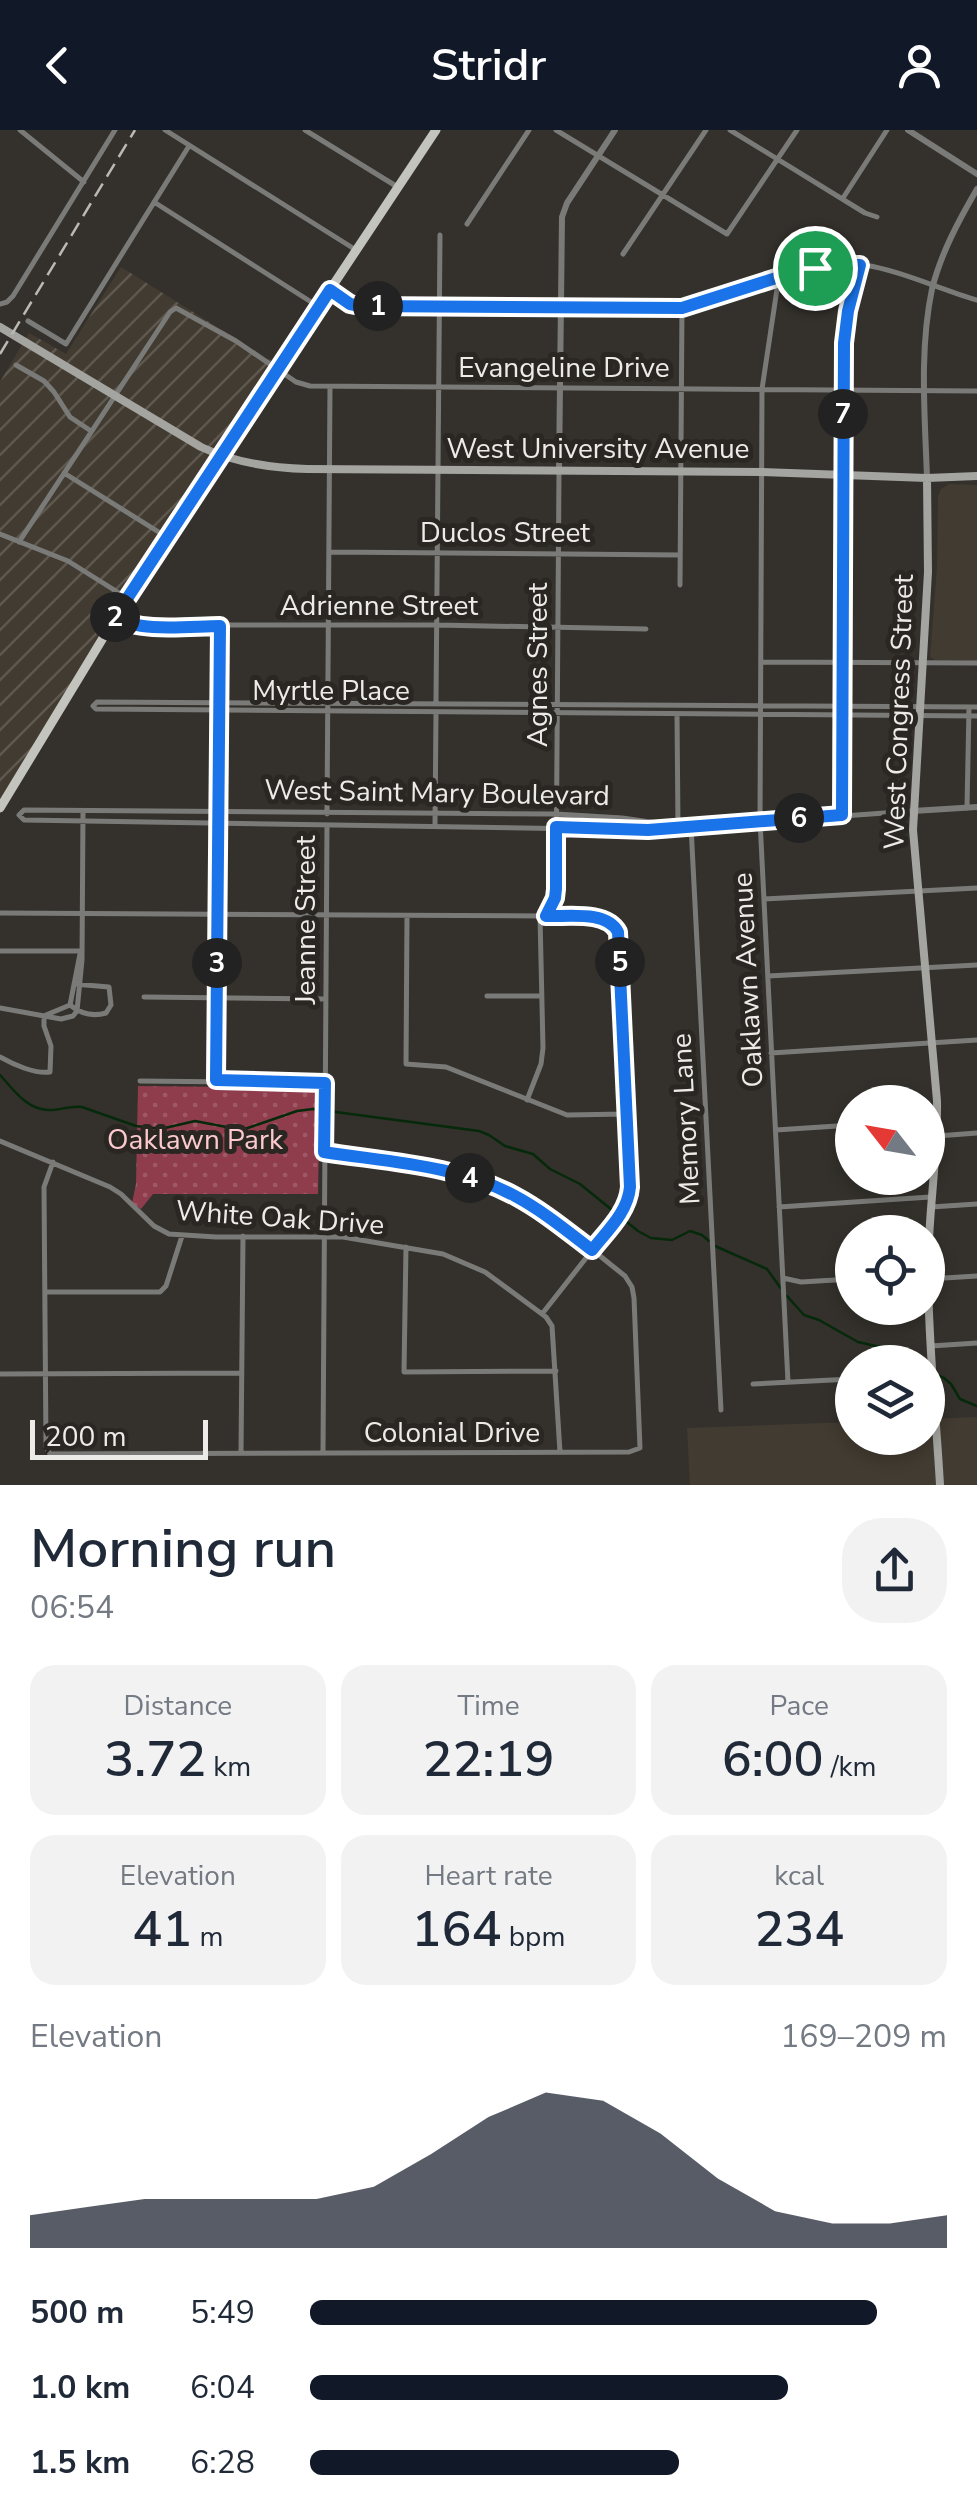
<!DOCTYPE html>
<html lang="en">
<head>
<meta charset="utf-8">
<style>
  body { margin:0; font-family:"Nunito Sans",sans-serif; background:#f2f2f3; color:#1f2937; height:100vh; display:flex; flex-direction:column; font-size:38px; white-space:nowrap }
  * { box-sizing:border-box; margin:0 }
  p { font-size:32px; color:#747a83 }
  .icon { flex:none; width:55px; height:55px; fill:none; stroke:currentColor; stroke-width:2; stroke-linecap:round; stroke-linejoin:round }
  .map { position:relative; height:1355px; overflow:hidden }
  .panel { display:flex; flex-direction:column; background:#fff; flex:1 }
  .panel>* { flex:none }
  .needle { width:65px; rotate:301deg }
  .buttons { position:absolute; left:835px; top:955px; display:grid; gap:20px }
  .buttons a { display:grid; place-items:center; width:110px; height:110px; border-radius:50%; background:#fff; box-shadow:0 5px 15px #0003; font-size:50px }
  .scale { position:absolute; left:30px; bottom:25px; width:178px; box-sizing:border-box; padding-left:10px; border:5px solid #edebe8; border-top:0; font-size:28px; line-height:35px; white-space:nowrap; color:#edebe8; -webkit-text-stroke:8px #2a2722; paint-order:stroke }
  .pin { position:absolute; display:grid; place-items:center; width:85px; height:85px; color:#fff; margin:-42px; border:5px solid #fff; border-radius:50%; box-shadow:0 2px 10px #0007 }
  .km { position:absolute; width:50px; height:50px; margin:-25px; border-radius:50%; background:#222; color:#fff; font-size:28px; line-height:50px; text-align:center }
  .round { display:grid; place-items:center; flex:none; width:105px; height:105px; border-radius:40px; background:#f2f2f3 }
  .summary { display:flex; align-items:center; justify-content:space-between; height:170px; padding:0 30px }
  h1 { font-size:55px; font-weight:600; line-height:75px }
  .stats { display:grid; grid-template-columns:repeat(3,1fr); gap:15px; height:170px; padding:10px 30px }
  .stats div { display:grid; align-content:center; border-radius:25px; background:#f2f2f3; text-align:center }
  .stats b { font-size:50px; font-weight:600 }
  .stats small { font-size:28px; font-weight:400 }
  .stats p { font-size:28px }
  .chart { height:280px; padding:20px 30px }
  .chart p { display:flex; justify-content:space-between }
  .chart svg { width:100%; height:180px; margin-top:10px; fill:#111827; opacity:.7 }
  ul { padding:0 30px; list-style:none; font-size:32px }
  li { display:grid; grid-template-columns:160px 120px 1fr; align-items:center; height:75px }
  li i { height:25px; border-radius:12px; background:#111827 }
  header { display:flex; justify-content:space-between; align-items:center; height:130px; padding:0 30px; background:#111827; color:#fff; font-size:45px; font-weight:600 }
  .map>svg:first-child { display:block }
</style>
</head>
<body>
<header><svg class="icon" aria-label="back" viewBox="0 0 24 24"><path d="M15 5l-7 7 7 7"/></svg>Stridr<svg class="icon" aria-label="person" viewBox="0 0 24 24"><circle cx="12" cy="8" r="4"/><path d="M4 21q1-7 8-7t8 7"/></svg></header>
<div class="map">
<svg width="977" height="1355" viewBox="0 0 977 1355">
  <defs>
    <pattern id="industrial-furrows" width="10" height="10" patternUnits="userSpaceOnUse" patternTransform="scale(2.5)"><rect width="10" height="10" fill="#423b31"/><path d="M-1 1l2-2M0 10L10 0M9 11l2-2" fill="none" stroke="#5e584f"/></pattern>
    <pattern id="park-dots" width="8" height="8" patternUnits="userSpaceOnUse" patternTransform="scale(2.5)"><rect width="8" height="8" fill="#8f3c4c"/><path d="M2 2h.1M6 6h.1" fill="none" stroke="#9f5866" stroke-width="1.8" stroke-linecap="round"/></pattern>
  </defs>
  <rect width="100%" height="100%" fill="#34312c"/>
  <path fill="#423b31" d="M 949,354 L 977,355 L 977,531 L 935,530 L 930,527 L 937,437 L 938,366 L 941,359 Z
    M 977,1287 L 977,1355 L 690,1355 L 687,1298 L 852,1292 L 852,1308 L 928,1308 L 928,1289 Z"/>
  <path fill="url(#industrial-furrows)" d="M 121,137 L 275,233 L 0,676 L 0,252 L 29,203 L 66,224 Z"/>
  <path fill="url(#park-dots)" d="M 138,956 L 320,958 L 318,1064 L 153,1064 L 141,1079 L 132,1073 L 136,1054 Z"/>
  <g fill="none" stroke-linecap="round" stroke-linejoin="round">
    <path stroke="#05290a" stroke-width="2.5" d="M 0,945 C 13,959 27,980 48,980 C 60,981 69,975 82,977 L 136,996 L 152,998 L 165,998 L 195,991 L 242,1000 L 297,981 L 313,979 L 479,1001 L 489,1005 L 505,1016 L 533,1024 L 550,1039 L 580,1054 L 638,1101 L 651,1108 L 672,1110 L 690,1101 L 702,1105 L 709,1111
      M 715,1116 L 767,1139 L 782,1160
      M 787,1166 L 804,1185 L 819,1190 L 858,1212 L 898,1221 L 916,1232
      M 928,1240 L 944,1248 L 951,1254 L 960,1269 L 977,1276"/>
    <path stroke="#7a7b78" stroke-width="5" d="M 20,0 L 84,52
      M 165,0 L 356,120
      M 305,0 L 396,56
      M 556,0 L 727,104 L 797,0
      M 730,0 L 865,83 L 877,87
      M 843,68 L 887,0
      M 154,72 L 319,177
      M 467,94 L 529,0
      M 623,124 L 706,0
      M 779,146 L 762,259 L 760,690 L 788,1252
      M 331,161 L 350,173 L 361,176 L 682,177 L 696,175 C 748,158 807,129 864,135 C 899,140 942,160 977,170
      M 0,174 L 7,172 L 13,166 L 115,0
      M 28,191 L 66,214 L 189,16
      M 16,235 L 44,251 L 54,262 L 70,287 L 91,301
      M 64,343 L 165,406
      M 0,404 L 68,431 L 127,468
      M 19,412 L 170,182 L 176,178 L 236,211 L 296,252 L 310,256 L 977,261
      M 329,422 L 680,425
      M 680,455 L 682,177
      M 115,487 L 126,493 L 143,495 L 437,495 L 646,499
      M 761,532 L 977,533
      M 436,572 L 440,105
      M 977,577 L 97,572 L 93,576 L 96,579 L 977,586
      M 677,584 L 678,696
      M 967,678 L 969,577
      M 327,684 L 330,257
      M 842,685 L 844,213 L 848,181 L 860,135
      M 435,695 L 436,583
      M 678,696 L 622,688 L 556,684 L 24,680 L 19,685 L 24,690 L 647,700 L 913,681
      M 691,696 L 721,1280
      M 764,769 L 977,758
      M 0,783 L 546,786 L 595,788 L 614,794 L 618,802 L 620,827 L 630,1066 L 623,1081 L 542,1184
      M 407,786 L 406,934 L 446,937 L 567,985 L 626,984
      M 546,786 L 555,768 L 556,759 L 559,342
      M 0,821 L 81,821
      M 768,846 L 977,835
      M 487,866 L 541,866
      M 144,867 L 326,869
      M 70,875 C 81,884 92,887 106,883 L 111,875 L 109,857 L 74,854
      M 0,878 L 61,889 L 73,886 L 77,881 L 82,830 L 83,681
      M 46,885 L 70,875 L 80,824
      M 771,923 L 977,910
      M 0,927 C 14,935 35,944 50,942 L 51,916 L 44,896 L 44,886
      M 217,950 L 221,496
      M 140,951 L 325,953
      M 527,970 L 541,934 L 543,918 L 540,786
      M 776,1000 L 852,995
      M 937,1006 L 977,1003
      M 0,1011 L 110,1057 L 121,1064 L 154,1096 L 169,1104 L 216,1107 L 343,1107 L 443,1124 L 485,1142 L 546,1187 L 552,1196 L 560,1322
      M 53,1032 L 44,1057 L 46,1317 L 50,1324 L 629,1322 L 640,1318 L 634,1168 L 632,1157 L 625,1146 C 587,1116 549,1082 505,1061 C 450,1035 385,1032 324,1022
      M 779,1077 L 930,1067
      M 931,1077 L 977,1074
      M 406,1117 L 404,1242 L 556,1241
      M 783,1148 L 801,1152 L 852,1149
      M 928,1149 L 977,1146
      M 46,1162 L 160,1162 L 166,1156 L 182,1106
      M 931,1216 L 977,1213
      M 0,1244 L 242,1243
      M 753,1254 L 852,1249
      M 241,1323 L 243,1106
      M 323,1323 L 327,695"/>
    <path stroke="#7a7b78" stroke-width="6" d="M 908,0 L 977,44
      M 559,341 L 562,87 L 567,73 L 615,0
      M 927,348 C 925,286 919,221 932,159 C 941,123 959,90 977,59
      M 913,681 L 977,677"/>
    <path stroke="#a4a4a0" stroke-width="8" d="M 0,197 L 201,317 C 235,333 270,338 307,339 L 762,342 L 927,348 L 977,346
      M 927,348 L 928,442 L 913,700 L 937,971 C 938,1028 928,1084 928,1140 C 928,1212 936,1284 940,1355"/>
    <path stroke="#c4c4be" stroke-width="9" d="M 0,678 L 146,437 L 436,0"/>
    <path stroke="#bbb9b5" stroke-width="2.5" stroke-dasharray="15 8" stroke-linecap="butt" d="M 0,224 L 135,0"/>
  </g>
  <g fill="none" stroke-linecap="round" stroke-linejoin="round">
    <defs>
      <path id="route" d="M 841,135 L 860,135 L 848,181 L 844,213 L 842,685 L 648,700 L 556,697 L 556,759 L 555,768 L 546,786 C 567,787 606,780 618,802 L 630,1057 C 628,1082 607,1101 592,1120 C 567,1101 543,1081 515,1066 C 458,1035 388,1032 324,1022 L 325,953 L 216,950 L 220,496 C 191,496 139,503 115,487 L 330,160 L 350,174 L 360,176 L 682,178 L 795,142 Z"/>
    </defs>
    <use href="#route" stroke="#fff" stroke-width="20"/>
    <use href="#route" stroke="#1a73e8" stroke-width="12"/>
  </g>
  <g text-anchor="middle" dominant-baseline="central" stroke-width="10" stroke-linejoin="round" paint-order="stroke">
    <g font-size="28" fill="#edebe8" stroke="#2a2722">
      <text x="564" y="238">Evangeline Drive</text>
      <text x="598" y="319">West University Avenue</text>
      <text x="505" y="403">Duclos Street</text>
      <text x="379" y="476">Adrienne Street</text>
      <text transform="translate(538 535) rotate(-90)">Agnes Street</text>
      <text x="331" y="561">Myrtle Place</text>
      <text transform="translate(899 582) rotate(-88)">West Congress Street</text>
      <text transform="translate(437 663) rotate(1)">West Saint Mary Boulevard</text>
      <text transform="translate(306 790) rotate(-90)">Jeanne Street</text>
      <text transform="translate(748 850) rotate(-93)">Oaklawn Avenue</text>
      <text transform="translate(686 989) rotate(-93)">Memory Lane</text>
      <text transform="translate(280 1088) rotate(4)">White Oak Drive</text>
      <text x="452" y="1303">Colonial Drive</text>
    </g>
    <g font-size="28" fill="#fcc9cf" stroke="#2a2722">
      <text x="195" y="1010">Oaklawn Park</text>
    </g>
  </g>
</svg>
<div class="buttons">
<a><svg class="needle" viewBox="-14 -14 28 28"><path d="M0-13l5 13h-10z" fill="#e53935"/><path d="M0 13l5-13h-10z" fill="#747a83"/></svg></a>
<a><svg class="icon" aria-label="locate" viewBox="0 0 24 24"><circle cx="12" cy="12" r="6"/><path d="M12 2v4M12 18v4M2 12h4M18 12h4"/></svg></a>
<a><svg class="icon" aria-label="layers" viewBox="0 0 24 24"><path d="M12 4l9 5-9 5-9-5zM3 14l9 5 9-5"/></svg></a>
</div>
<div class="scale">200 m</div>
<div class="pin" style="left:815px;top:138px;background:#1e9e55"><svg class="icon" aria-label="arrive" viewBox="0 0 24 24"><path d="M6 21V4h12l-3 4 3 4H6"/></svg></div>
<b class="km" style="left:378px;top:176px">1</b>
<b class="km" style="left:115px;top:487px">2</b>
<b class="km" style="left:217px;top:833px">3</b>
<b class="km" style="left:470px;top:1048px">4</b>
<b class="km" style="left:620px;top:832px">5</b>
<b class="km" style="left:799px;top:688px">6</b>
<b class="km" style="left:843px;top:284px">7</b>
</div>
<section class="panel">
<div class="summary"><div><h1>Morning run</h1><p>06:54</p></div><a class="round"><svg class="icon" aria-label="share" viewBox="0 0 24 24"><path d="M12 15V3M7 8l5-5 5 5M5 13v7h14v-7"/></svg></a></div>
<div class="stats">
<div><p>Distance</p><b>3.72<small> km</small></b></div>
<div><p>Time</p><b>22:19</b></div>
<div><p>Pace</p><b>6:00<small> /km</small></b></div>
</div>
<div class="stats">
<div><p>Elevation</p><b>41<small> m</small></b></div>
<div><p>Heart rate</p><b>164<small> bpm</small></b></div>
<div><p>kcal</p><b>234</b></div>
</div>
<div class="chart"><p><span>Elevation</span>169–209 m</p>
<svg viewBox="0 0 160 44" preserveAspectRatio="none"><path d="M0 44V36L10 34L20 32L30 32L40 32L50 32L60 29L70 21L80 12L90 6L100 8L110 16L120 27L130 35L140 38L150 38L160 36V44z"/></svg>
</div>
<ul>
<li><b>500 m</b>5:49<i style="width:89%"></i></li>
<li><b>1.0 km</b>6:04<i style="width:75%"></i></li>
<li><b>1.5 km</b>6:28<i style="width:58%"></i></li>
</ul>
</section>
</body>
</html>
